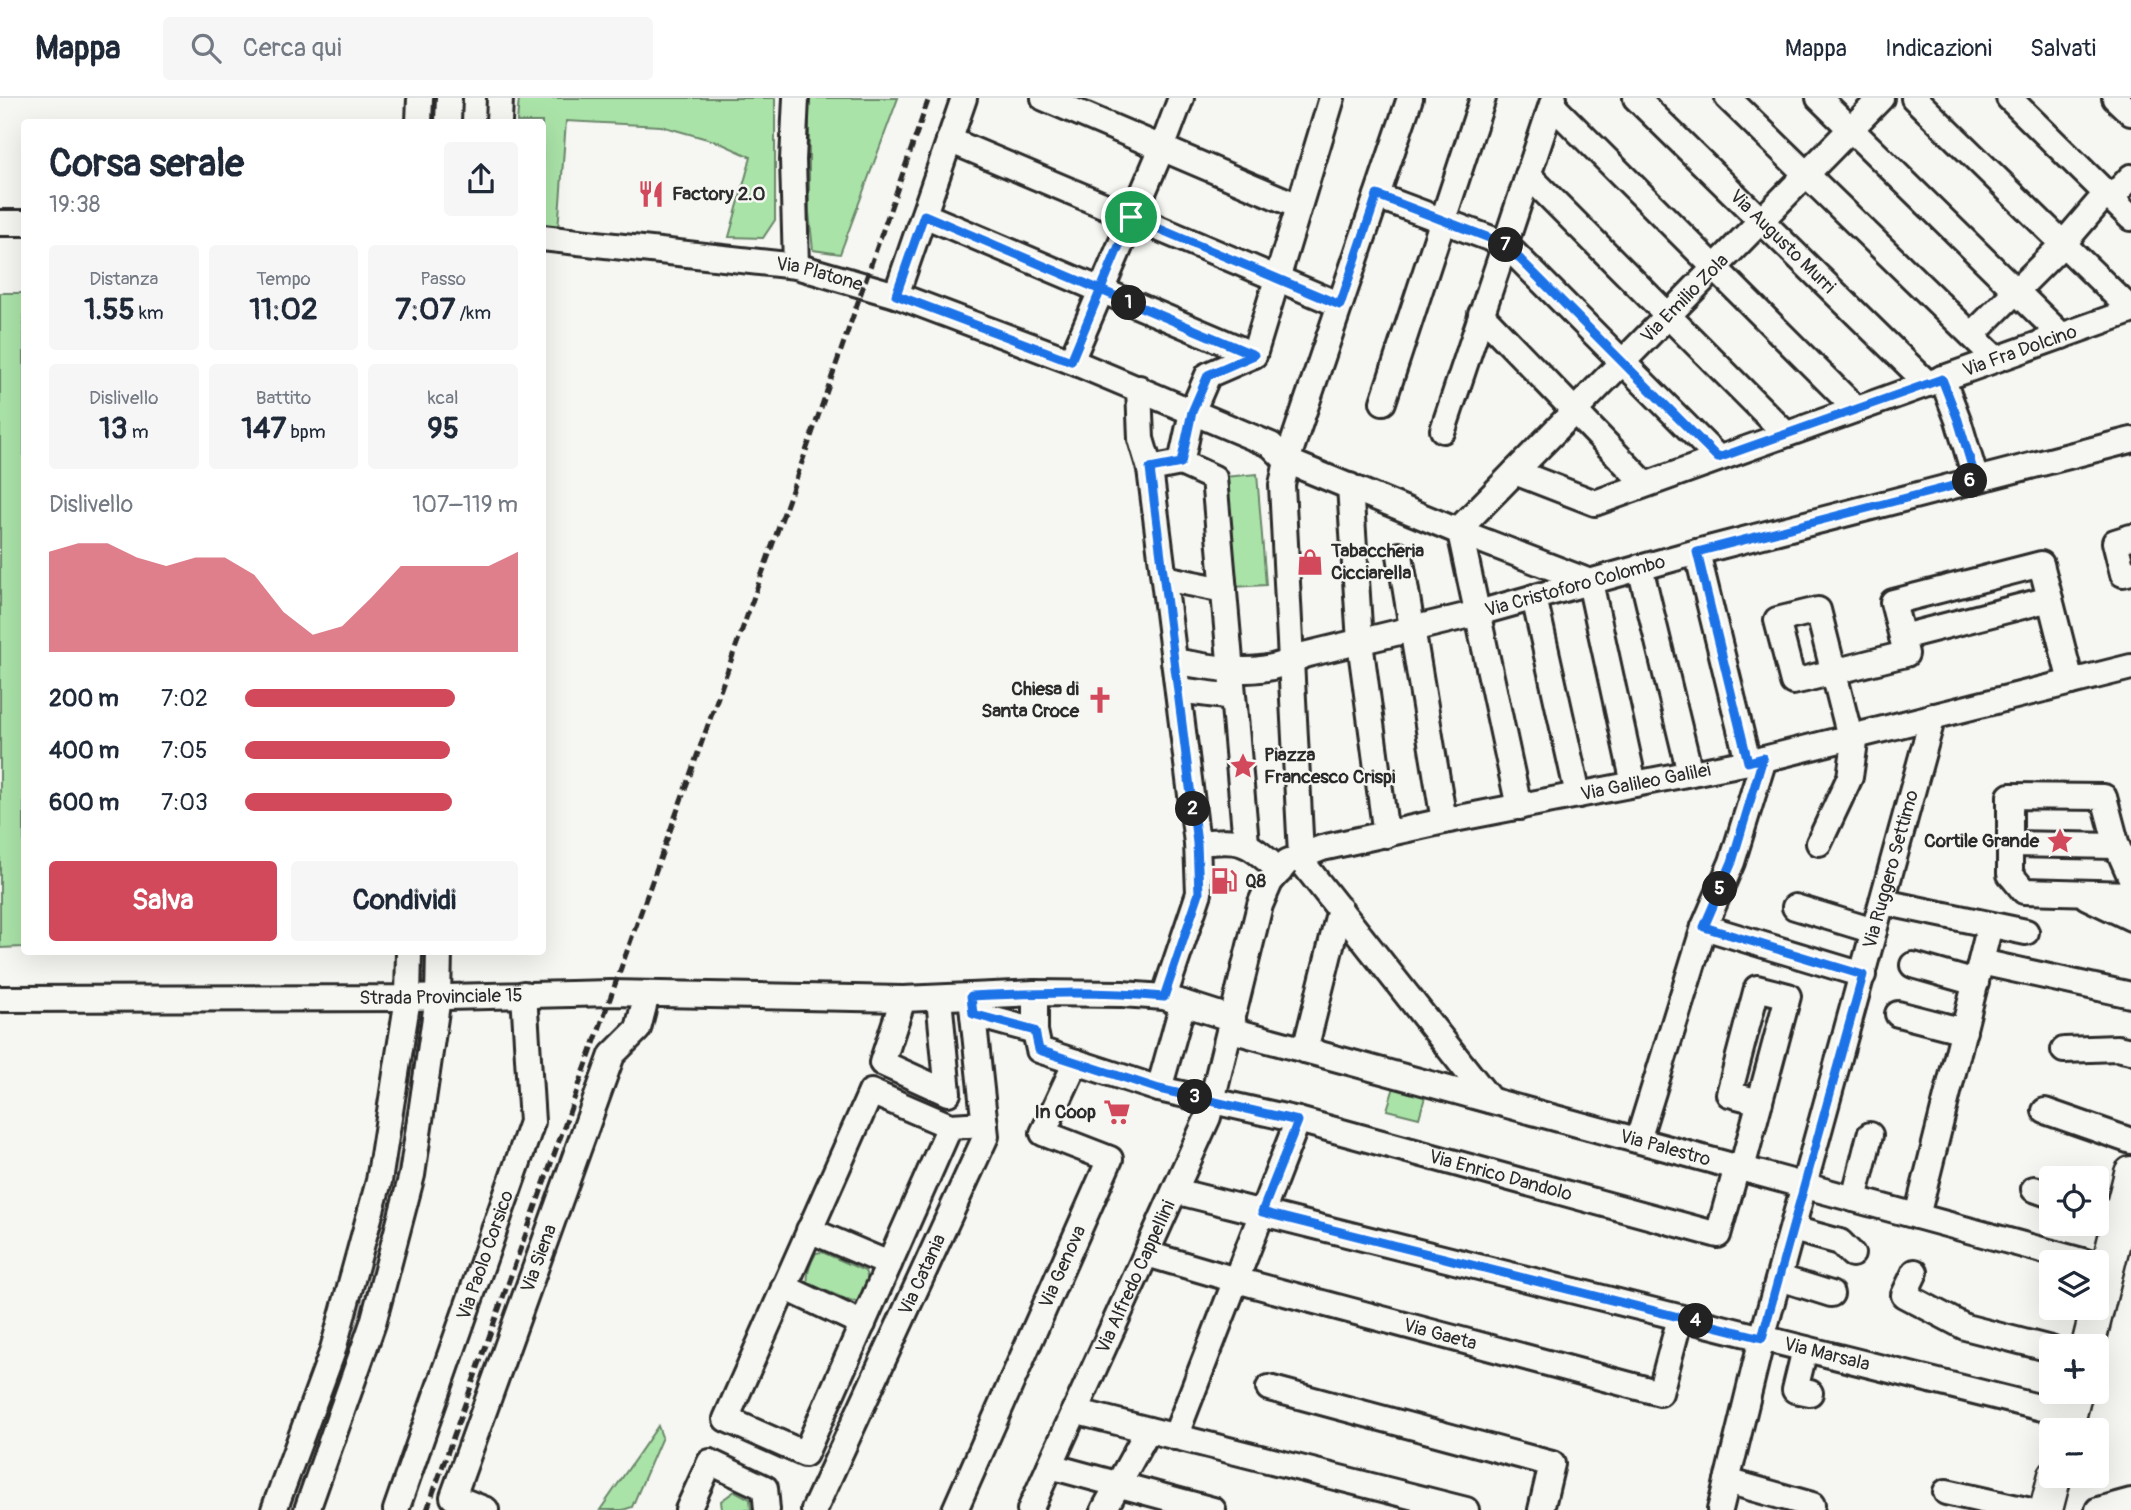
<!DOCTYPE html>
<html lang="it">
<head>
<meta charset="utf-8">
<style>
  body { margin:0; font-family:Pangolin,sans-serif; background:#f6f6f7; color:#1f2937; height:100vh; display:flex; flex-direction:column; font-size:26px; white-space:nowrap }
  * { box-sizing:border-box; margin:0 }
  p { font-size:23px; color:#747a83 }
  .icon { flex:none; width:38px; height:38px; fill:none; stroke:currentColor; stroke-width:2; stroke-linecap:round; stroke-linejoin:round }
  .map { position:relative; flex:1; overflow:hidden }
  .details { position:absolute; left:21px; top:21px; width:525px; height:836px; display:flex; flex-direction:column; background:#fff; border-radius:7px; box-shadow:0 7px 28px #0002 }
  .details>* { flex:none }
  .tools { position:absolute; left:2039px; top:1068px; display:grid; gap:14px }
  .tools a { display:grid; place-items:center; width:70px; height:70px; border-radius:7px; background:#fff; box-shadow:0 7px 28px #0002; font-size:35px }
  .pin { position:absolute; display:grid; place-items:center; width:60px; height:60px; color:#fff; margin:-30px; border:4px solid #fff; border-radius:50%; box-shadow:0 2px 7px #0007 }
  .km { position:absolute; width:35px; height:35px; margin:-18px; border-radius:50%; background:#222; color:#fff; font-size:19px; line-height:35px; text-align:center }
  .round { display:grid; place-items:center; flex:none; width:74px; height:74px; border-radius:7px; background:#f6f6f7 }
  .headline { display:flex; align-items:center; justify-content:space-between; height:119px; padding:0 28px }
  h1 { font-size:38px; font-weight:800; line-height:52px }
  .figures { display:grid; grid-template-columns:repeat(3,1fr); gap:10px; height:119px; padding:7px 28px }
  .figures div { display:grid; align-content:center; border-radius:7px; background:#f6f6f7; text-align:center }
  .figures b { font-size:30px; font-weight:800 }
  .figures small { font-size:19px; font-weight:400 }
  .figures p { font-size:19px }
  .chart { height:196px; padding:14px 28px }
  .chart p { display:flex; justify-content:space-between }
  .chart svg { width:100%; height:126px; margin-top:7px; fill:#d1495b; opacity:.7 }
  .action { display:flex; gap:14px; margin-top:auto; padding:14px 28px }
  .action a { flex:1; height:80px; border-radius:7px; background:#d1495b; color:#fff; font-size:28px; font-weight:800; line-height:80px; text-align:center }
  .action a+a { background:#f6f6f7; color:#1f2937 }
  ul { padding:0 28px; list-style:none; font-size:23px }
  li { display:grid; grid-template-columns:112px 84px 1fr; align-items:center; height:52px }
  li i { height:18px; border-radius:9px; background:#d1495b }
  header { display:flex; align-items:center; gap:42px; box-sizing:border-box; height:98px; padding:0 35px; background:#fff; border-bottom:2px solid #e0e1e3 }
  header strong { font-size:33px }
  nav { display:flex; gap:38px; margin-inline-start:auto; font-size:24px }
  .search { width:490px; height:63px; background:#f6f6f7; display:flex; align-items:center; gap:18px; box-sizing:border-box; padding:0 24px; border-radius:7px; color:#747a83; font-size:26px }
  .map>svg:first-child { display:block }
</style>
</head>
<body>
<header>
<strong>Mappa</strong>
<div class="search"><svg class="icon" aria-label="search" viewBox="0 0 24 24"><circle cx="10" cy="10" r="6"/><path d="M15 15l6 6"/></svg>Cerca qui</div>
<nav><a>Mappa</a><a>Indicazioni</a><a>Salvati</a></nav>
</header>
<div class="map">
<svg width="2131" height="1412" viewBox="0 0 2131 1412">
  <rect width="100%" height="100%" fill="#f6f6f2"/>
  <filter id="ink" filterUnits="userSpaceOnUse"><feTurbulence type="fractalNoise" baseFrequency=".0143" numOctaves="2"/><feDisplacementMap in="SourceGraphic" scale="14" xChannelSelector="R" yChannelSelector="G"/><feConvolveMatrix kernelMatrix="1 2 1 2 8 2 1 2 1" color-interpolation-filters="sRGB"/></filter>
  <g filter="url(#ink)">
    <path fill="#aae3a8" stroke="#6a876a" stroke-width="2" d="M 519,0 L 775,0 L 775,122 L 763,140 L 729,139 L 751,59 L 718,44 L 661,28 L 566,23 L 558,132 L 543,129 L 542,24 L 517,24 Z
      M 809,0 L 898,0 L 840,156 L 813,152 L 809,114 Z
      M 0,195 L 24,195 L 24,849 L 0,850 Z
      M 1257,376 L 1266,487 L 1233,489 L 1224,379 Z
      M 1394,989 L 1425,999 L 1419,1020 L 1387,1012 Z
      M 822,1154 L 865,1173 L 869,1183 L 861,1200 L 857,1204 L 850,1203 L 808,1185 C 806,1175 811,1164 816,1155 Z
      M 658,1328 L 662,1339 L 632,1409 L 623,1412 L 600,1412 Z
      M 735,1393 L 750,1401 L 751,1412 L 722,1412 L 721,1403 Z"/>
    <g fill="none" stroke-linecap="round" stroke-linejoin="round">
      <path stroke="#cdcdca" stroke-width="32" stroke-dasharray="32 16" stroke-linecap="butt" d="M 433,24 L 434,0
        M 291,1412 C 312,1352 336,1292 356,1231 C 393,1114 419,976 423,854"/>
      <defs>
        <g id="minor">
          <path d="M 1044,0 L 1298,108"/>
          <path d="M 1410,0 L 1287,363 L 1282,387 L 1301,757 L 1306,769 L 1490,1002"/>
          <path id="s1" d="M 1636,0 L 1928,286"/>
          <path d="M 1728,0 L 1996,261"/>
          <path d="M 1819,0 L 2062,238"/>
          <path d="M 1914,0 L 2131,212"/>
          <path d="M 2009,0 L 2131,120"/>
          <path d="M 2115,0 L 2131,15"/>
          <path d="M 1552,7 L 1856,311"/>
          <path d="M 419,24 L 420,0"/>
          <path d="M 448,24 L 449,0"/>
          <path d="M 499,24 L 500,0"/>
          <path d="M 949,42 L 1340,207"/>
          <path d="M 1528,77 L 1786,336"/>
          <path d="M 1377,98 L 1505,146 L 1718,360"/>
          <path d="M 924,117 L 1254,257"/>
          <path d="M 0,125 L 24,125"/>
          <path id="s2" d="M 542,140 L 796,168 L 896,197 L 1071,263 L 1271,347 L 1287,363 L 1460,434 L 1590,484 L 1634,686"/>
          <path d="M 796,168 L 793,62 L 796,0"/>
          <path d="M 896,197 L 964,0"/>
          <path d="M 1481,216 L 1645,386"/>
          <path d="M 1972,237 L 2063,146 L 2099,104 L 2117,94 L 2131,79"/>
          <path d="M 1071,263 L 1162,50 L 1181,0"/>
          <path d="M 1942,280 L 1958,322 L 1976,382"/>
          <path d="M 1139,290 L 1141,341 L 1150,371 L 1197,745 L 1199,795 L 1164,899"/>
          <path d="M 1383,304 L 1483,0"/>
          <path d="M 1443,332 L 1554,0"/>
          <path d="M 1181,365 L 1192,314 L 1208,277 L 1254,257 L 1332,0"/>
          <path d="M 1150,371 L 1181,365 L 1214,380 L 1246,745"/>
          <path id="s3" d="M 1515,374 L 1595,405 L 2131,213"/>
          <path d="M 1350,388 L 1360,544 L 1386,737"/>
          <path id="s4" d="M 1458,432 L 1881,0"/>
          <path d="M 1460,434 L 1519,709"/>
          <path d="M 2131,439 L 2115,444 L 2123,476 L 2131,474"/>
          <path d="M 1697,454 L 1748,664"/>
          <path d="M 1400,457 L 1444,723"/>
          <path d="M 1640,469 L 1690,675"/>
          <path d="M 1164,480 L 1224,492"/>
          <path d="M 1534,499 L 1578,697"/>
          <path d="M 1902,539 L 1893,504 L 2041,466 L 2050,501"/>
          <path id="s5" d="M 1174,563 C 1221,571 1260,581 1304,557 L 1478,515 L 1697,454 L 2131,342"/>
          <path d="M 1178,592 L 1233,599"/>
          <path d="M 1850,639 L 1818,512 L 1777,522 L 1793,584 C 1831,575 1868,565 1906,556 L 1902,539 L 2050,501 L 2071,584"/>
          <path d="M 1197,745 C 1245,741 1244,742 1280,773"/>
          <path d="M 1819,745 L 1850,679 L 1856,637"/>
          <path d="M 2010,746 L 2117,748"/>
          <path d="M 2131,780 L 2117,748 L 2104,699 L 2010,698 L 2010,776 L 2024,793 L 2131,796"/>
          <path d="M 2087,799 L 2131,820"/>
          <path d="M 1883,804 L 2026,834"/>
          <path d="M 1795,809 L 1874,833"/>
          <path d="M 1704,829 L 1863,877"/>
          <path d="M 1981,864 L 2131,897"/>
          <path d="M 1913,867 L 1976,885"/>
          <path id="s6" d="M 1035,895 L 1035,933 L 1039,952 L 1159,991 L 1298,1022 L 1718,1137 L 1737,1069"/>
          <path id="s7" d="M 0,901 L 408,900 L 611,895 L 903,901 L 1035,895 L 1122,896 L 1164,899 L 1233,921"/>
          <path d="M 903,901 L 882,965 L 948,995 L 939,900"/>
          <path d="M 973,916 L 1035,933"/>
          <path d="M 1898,916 L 1964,933"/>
          <path id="s8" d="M 1231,932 L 2086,1164"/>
          <path d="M 1305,952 L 1340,811"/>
          <path d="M 2064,952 L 2117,950 L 2131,953"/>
          <path d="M 1159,991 L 1183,905"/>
          <path d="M 2045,1013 L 2131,1043"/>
          <path d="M 950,1028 L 805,1356 L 726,1321 L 871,994 L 950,1028 L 985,1026"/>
          <path d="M 1638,1042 L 1704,829 L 1732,764 L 1764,661"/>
          <path d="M 1742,1070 L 1788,898 L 1757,890 L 1729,996 L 1760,1004"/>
          <path d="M 2034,1091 L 2051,1097"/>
          <path id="s9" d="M 1175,1093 L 2070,1317"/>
          <path d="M 1854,1101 L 1870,1037"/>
          <path d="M 2096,1111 L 2120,1117"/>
          <path d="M 1917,1118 L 1990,827"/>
          <path d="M 1793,1131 L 1840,1144 L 1852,1156"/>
          <path d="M 809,1132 L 889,1166"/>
          <path id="s10" d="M 1147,1156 L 1236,1182 L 1660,1295 L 1680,1220"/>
          <path d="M 1915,1174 L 1904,1197 L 1965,1229 L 2051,1251"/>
          <path d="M 1780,1180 L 1831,1196"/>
          <path d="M 784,1189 L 863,1226"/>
          <path d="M 1805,1251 L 1795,1292 L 1810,1295"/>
          <path d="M 1269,1290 L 1552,1366 L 1541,1412"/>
          <path d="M 1074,1313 L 1466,1412"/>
          <path d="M 1175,1339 L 1298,1022"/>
          <path d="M 1050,1368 L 1213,1412"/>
          <path d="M 1727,1383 L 1812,1407"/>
          <path d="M 1946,1394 L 2026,1412"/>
          <path d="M 274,1412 L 332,1255 L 379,1083 L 408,900 L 409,854"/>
          <path d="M 307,1412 L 373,1225 L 412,1077 L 438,899 L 439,854"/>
          <path id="s11" d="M 396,1412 L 532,1024 L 524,896"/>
          <path id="s12" d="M 486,1412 L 453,1399 L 612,957 L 638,931 L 647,896"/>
          <path d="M 688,1412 L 710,1364 L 765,1390 L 767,1412"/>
          <path id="s13" d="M 814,1412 L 986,1038 L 971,898"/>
          <path id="s14" d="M 955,1412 L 1110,1061 L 1043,1035 L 1076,964"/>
          <path id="s15" d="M 1030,1412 L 1208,1019 L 1260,807 L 1270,784 L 1287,764 L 1322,750 L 1444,723 L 1764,661 L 2131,569"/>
          <path d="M 1104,1412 L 1148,1332"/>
          <path id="s16" d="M 1720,1412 L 1762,1240 L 1933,618"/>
          <path d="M 2098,1412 L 2131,1403"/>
        </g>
        <path id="major" d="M 2088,1248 L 2131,1075
          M 2066,1332 L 2076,1293
          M 2046,1412 L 2055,1377"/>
      </defs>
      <use href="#minor" stroke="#2b2b2b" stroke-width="30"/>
      <use href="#major" stroke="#2b2b2b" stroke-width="37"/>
      <use href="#minor" stroke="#f6f6f2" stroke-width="24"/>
      <use href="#major" stroke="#f6f6f2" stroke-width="32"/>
      <path stroke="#2b2b2b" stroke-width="5" stroke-dasharray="10 5" stroke-linecap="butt" d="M 427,1412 L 806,353 L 929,0"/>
    </g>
  </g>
  <g fill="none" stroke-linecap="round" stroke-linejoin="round" filter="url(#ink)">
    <defs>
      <path id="route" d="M 1131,119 L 1071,263 L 896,197 L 924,117 L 1254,257 L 1208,277 L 1192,314 L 1181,365 L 1150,371 L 1197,745 L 1199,795 L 1164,899 C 1099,893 1035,895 971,898 L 973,916 L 1035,933 L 1039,952 L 1159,991 L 1298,1023 L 1262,1114 L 1762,1240 L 1863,877 L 1704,829 L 1732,764 L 1763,660 L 1748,664 L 1697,454 L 1976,382 L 1958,322 L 1942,281 L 1718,360 L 1505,146 L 1377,97 L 1340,207 L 1131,119"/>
    </defs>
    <use href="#route" stroke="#fff" stroke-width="14"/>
    <use href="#route" stroke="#1a73e8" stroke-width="9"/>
  </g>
  <defs>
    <symbol id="restaurant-bare" viewBox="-9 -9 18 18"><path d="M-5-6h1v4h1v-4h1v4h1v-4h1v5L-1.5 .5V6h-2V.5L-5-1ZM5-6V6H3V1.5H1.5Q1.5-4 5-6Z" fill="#d1495b" stroke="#f6f6f2" stroke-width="2.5" paint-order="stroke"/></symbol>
    <symbol id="shop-bare" viewBox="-9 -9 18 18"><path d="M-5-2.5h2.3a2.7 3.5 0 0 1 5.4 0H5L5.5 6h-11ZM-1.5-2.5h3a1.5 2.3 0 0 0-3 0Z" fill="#d1495b" stroke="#f6f6f2" stroke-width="2.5" paint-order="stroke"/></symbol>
    <symbol id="church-bare" viewBox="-9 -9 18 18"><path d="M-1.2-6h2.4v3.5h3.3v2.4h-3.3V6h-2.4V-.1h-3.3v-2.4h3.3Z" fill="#d1495b" stroke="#f6f6f2" stroke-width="2.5" paint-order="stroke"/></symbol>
    <symbol id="sight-bare" viewBox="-9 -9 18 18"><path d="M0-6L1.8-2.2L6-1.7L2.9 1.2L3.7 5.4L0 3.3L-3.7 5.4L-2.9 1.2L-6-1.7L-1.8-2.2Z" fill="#d1495b" stroke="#f6f6f2" stroke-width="2.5" paint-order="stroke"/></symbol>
    <symbol id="fuel-bare" viewBox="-9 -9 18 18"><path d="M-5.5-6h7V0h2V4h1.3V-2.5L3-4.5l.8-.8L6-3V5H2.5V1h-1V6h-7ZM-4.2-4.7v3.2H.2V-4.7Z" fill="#d1495b" stroke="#f6f6f2" stroke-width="2.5" paint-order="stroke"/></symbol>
    <symbol id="supermarket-bare" viewBox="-9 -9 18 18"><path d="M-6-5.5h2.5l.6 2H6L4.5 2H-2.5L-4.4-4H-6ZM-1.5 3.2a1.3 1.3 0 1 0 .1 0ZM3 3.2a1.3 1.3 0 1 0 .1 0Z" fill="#d1495b" stroke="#f6f6f2" stroke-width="2.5" paint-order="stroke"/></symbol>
  </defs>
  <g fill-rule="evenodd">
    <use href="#restaurant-bare" x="632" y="77" width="38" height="38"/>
    <use href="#shop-bare" x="1291" y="445" width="38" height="38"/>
    <use href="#church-bare" x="1081" y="583" width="38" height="38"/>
    <use href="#sight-bare" x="1224" y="649" width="38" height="38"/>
    <use href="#sight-bare" x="2041" y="724" width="38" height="38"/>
    <use href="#fuel-bare" x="1205" y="764" width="38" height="38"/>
    <use href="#supermarket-bare" x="1098" y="995" width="38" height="38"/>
  </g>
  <g text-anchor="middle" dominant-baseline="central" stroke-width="5" stroke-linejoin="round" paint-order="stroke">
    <g font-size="19" font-weight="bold" fill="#2b2b2b" stroke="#f6f6f2" text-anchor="start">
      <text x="672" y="96">Factory 2.0</text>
      <text x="1331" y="453">Tabaccheria<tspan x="1331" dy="22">Cicciarella</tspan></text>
      <text x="1079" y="591" text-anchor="end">Chiesa di<tspan x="1079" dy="22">Santa Croce</tspan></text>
      <text x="1264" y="657">Piazza<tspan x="1264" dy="22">Francesco Crispi</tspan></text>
      <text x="2039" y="743" text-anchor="end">Cortile Grande</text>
      <text x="1245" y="783">Q8</text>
      <text x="1096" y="1014" text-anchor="end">In Coop</text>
    </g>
    <g font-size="19" fill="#2b2b2b" stroke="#f6f6f2">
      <text stroke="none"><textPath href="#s1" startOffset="205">Via Augusto Murri</textPath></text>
      <text stroke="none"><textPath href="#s2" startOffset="280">Via Platone</textPath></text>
      <text stroke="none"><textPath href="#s4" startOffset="324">Via Emilio Zola</textPath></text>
      <text stroke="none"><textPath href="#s3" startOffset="537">Via Fra Dolcino</textPath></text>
      <text stroke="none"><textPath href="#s5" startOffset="413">Via Cristoforo Colombo</textPath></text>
      <text stroke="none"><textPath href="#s15" startOffset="1069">Via Galileo Galilei</textPath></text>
      <text stroke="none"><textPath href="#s16" startOffset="663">Via Ruggero Settimo</textPath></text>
      <text stroke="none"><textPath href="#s7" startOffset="441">Strada Provinciale 15</textPath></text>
      <text stroke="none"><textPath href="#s8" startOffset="450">Via Palestro</textPath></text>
      <text stroke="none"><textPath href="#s6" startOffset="536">Via Enrico Dandolo</textPath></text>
      <text stroke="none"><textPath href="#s11" startOffset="270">Via Paolo Corsico</textPath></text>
      <text stroke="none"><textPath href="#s12" startOffset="289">Via Siena</textPath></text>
      <text stroke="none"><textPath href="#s14" startOffset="266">Via Genova</textPath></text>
      <text stroke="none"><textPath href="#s13" startOffset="259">Via Catania</textPath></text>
      <text stroke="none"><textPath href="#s15" startOffset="256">Via Alfredo Cappellini</textPath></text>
      <text stroke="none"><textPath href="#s10" startOffset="304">Via Gaeta</textPath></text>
      <text stroke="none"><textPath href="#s9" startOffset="672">Via Marsala</textPath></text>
    </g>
  </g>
</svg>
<div class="tools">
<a><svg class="icon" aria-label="locate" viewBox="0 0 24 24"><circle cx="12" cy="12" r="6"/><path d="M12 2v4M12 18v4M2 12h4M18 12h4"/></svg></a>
<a><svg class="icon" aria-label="layers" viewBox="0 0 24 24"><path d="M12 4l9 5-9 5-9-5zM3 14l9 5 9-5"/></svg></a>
<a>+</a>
<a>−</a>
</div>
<div class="pin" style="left:1131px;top:119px;background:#1e9e55"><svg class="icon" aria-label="arrive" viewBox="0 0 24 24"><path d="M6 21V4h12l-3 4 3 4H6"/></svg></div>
<b class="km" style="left:1129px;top:205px">1</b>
<b class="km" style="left:1193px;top:711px">2</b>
<b class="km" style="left:1195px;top:999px">3</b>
<b class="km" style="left:1696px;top:1223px">4</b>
<b class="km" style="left:1720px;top:791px">5</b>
<b class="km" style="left:1970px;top:383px">6</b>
<b class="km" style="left:1506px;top:147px">7</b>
<section class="details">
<div class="headline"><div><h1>Corsa serale</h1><p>19:38</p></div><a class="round"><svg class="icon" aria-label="share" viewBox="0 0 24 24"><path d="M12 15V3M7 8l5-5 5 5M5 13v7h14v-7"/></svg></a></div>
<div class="figures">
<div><p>Distanza</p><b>1.55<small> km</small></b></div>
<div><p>Tempo</p><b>11:02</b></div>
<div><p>Passo</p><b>7:07<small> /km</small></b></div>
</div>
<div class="figures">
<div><p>Dislivello</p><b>13<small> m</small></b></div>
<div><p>Battito</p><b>147<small> bpm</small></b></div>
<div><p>kcal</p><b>95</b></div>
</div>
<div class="chart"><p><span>Dislivello</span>107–119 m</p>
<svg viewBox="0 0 160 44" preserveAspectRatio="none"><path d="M0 44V9L10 6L20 6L30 11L40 14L50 11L60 11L70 17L80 30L90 38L100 35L110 25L120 14L130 14L140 14L150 14L160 9V44z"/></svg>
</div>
<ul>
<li><b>200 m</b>7:02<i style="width:77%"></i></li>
<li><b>400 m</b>7:05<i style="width:75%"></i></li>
<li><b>600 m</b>7:03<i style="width:76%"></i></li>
</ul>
<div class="action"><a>Salva</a><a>Condividi</a></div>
</section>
</div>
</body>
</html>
